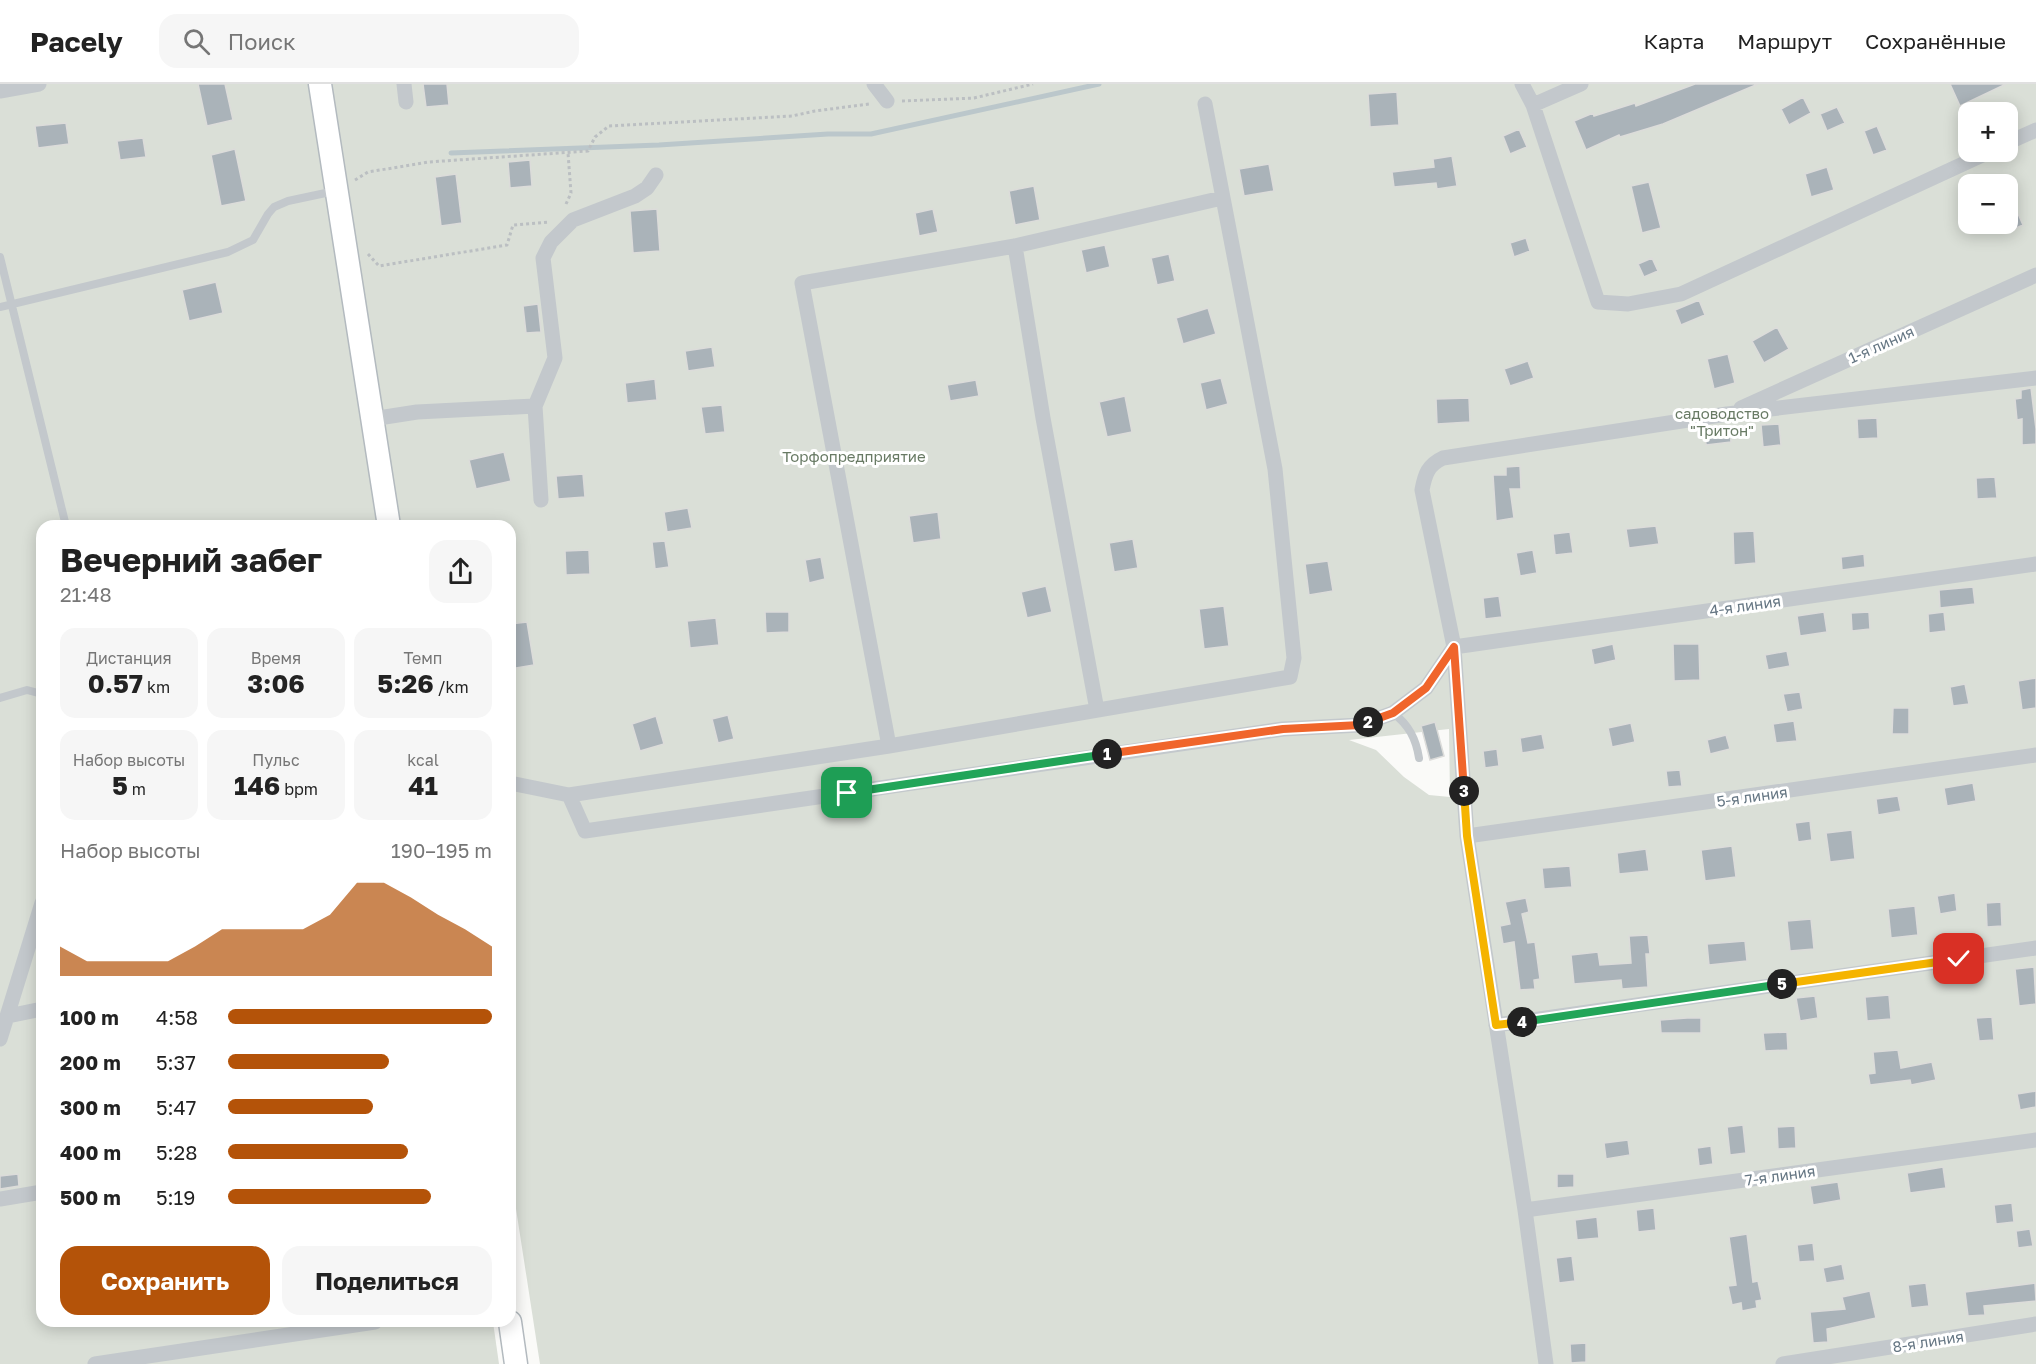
<!DOCTYPE html>
<html lang="ru">
<head>
<meta charset="utf-8">
<style>
  body { margin:0; font-family:"Golos Text",sans-serif; background:#f6f6f6; color:#222; height:100vh; display:flex; flex-direction:column; font-size:22px; white-space:nowrap }
  * { box-sizing:border-box; margin:0 }
  p { font-size:20px; color:#767676 }
  .icon { flex:none; width:33px; height:33px; fill:none; stroke:currentColor; stroke-width:2; stroke-linecap:round; stroke-linejoin:round }
  .map { position:relative; flex:1; overflow:hidden }
  .drawer { position:absolute; left:36px; top:436px; width:480px; height:807px; display:flex; flex-direction:column; background:#fff; border-radius:18px; box-shadow:0 3px 15px #0003 }
  .drawer>* { flex:none }
  .tools { position:absolute; left:1958px; top:18px; display:grid; gap:12px }
  .tools a { display:grid; place-items:center; width:60px; height:60px; border-radius:12px; background:#fff; box-shadow:0 3px 15px #0003; font-size:30px }
  .pin { position:absolute; display:grid; place-items:center; width:51px; height:51px; color:#fff; margin:-26px; border-radius:12px; box-shadow:0 3px 9px #0006 }
  .km { position:absolute; width:30px; height:30px; margin:-15px; border-radius:50%; background:#222; color:#fff; font-size:16px; line-height:30px; text-align:center }
  .round { display:grid; place-items:center; flex:none; width:63px; height:63px; border-radius:18px; background:#f6f6f6 }
  .overview { display:flex; align-items:center; justify-content:space-between; height:102px; padding:0 24px }
  h1 { font-size:33px; font-weight:700; line-height:45px }
  .figures { display:grid; grid-template-columns:repeat(3,1fr); gap:9px; height:102px; padding:6px 24px }
  .figures div { display:grid; align-content:center; border-radius:15px; background:#f6f6f6; text-align:center }
  .figures b { font-size:26px; font-weight:700 }
  .figures small { font-size:16px; font-weight:400 }
  .figures p { font-size:16px }
  .chart { height:168px; padding:12px 24px }
  .chart p { display:flex; justify-content:space-between }
  .chart svg { width:100%; height:108px; margin-top:6px; fill:#b45309; opacity:.7 }
  .button { display:flex; gap:12px; margin-top:auto; padding:12px 24px }
  .button a { flex:1; height:69px; border-radius:18px; background:#b45309; color:#fff; font-size:24px; font-weight:700; line-height:69px; text-align:center }
  .button a+a { background:#f6f6f6; color:#222 }
  ul { padding:0 24px; list-style:none; font-size:20px }
  li { display:grid; grid-template-columns:96px 72px 1fr; align-items:center; height:45px }
  li i { height:15px; border-radius:8px; background:#b45309 }
  header { display:flex; align-items:center; gap:36px; box-sizing:border-box; height:84px; padding:0 30px; background:#fff; border-bottom:2px solid #e0e0e0 }
  header strong { font-size:28px }
  nav { display:flex; gap:33px; margin-inline-start:auto; font-size:21px }
  .search { width:420px; height:54px; background:#f6f6f6; display:flex; align-items:center; gap:15px; box-sizing:border-box; padding:0 21px; border-radius:18px; color:#767676; font-size:22px }
  .map>svg:first-child { display:block }
</style>
</head>
<body>
<header>
<strong>Pacely</strong>
<div class="search"><svg class="icon" aria-label="search" viewBox="0 0 24 24"><circle cx="10" cy="10" r="6"/><path d="M15 15l6 6"/></svg>Поиск</div>
<nav><a>Карта</a><a>Маршрут</a><a>Сохранённые</a></nav>
</header>
<div class="map">
<svg width="2036" height="1280" viewBox="0 0 2036 1280">
  <rect width="100%" height="100%" fill="#fafaf8"/>
  <path fill="#dadfd7" fill-rule="evenodd" d="M 0,0 L 2036,0 L 2036,1280 L 540,1280 L 510,1086 L 510,442 L 42,442 L 42,1238 L 493,1238 L 499,1280 L 0,1280 ZM 1968,28 L 2007,28 L 2007,68 L 1968,68 ZM 1968,100 L 2007,100 L 2007,140 L 1968,140 ZM 1449,645 L 1450,713 L 1429,711 L 1404,693 L 1376,666 L 1349,656 Z"/>
  <g fill="none" stroke-linecap="round" stroke-linejoin="round">
    <path stroke="#bbc7cb" stroke-width="5" d="M 451,69 L 659,61 L 828,50 L 871,50 L 1099,0"/>
  </g>
  <path fill="#aab3b9" stroke="#dcdcda" stroke-width="1.5" d="M 198,0 L 225,0 L 233,36 L 207,42 Z
    M 423,0 L 447,0 L 449,21 L 426,23 Z
    M 1695,0 L 1758,0 L 1663,40 L 1620,53 L 1619,51 L 1586,66 L 1574,37 L 1593,29 L 1594,32 L 1635,19 L 1636,22 Z
    M 1950,0 L 2006,0 L 1960,22 Z
    M 1397,8 L 1399,41 L 1370,43 L 1368,10 Z
    M 1803,13 L 1811,29 L 1789,41 L 1781,25 Z
    M 1837,23 L 1845,39 L 1827,47 L 1820,30 Z
    M 66,39 L 69,60 L 38,64 L 35,42 Z
    M 1877,42 L 1887,66 L 1873,71 L 1864,47 Z
    M 1519,45 L 1527,63 L 1510,70 L 1503,52 Z
    M 143,54 L 146,73 L 120,76 L 117,57 Z
    M 235,65 L 246,117 L 221,122 L 211,71 Z
    M 1452,72 L 1457,102 L 1437,105 L 1436,99 L 1394,103 L 1392,88 L 1434,83 L 1433,75 Z
    M 530,76 L 532,102 L 510,104 L 508,78 Z
    M 1269,80 L 1274,107 L 1244,112 L 1239,85 Z
    M 1827,83 L 1834,106 L 1811,113 L 1805,90 Z
    M 456,90 L 462,139 L 441,142 L 435,93 Z
    M 1649,98 L 1661,144 L 1642,149 L 1631,102 Z
    M 1034,102 L 1040,136 L 1015,141 L 1009,107 Z
    M 2007,105 L 2023,141 L 2007,148 Z
    M 657,125 L 660,167 L 633,169 L 630,127 Z
    M 933,125 L 938,148 L 919,152 L 915,129 Z
    M 1526,154 L 1530,167 L 1514,173 L 1510,159 Z
    M 1105,161 L 1110,183 L 1086,189 L 1081,166 Z
    M 1169,170 L 1175,197 L 1157,201 L 1151,174 Z
    M 1652,174 L 1658,187 L 1644,193 L 1638,180 Z
    M 216,198 L 223,229 L 189,237 L 182,206 Z
    M 1699,216 L 1705,231 L 1681,241 L 1675,226 Z
    M 538,220 L 541,248 L 526,249 L 523,222 Z
    M 1208,224 L 1216,250 L 1183,260 L 1176,234 Z
    M 1777,243 L 1789,265 L 1764,279 L 1752,257 Z
    M 712,263 L 715,283 L 688,287 L 685,267 Z
    M 1728,270 L 1735,299 L 1714,305 L 1707,275 Z
    M 1528,277 L 1534,294 L 1510,302 L 1504,285 Z
    M 1221,294 L 1228,320 L 1206,326 L 1200,299 Z
    M 655,295 L 657,316 L 627,319 L 625,299 Z
    M 976,296 L 979,312 L 950,317 L 947,301 Z
    M 2031,304 L 2036,345 L 2036,360 L 2022,361 L 2022,335 L 2017,336 L 2015,315 L 2021,314 L 2021,306 Z
    M 1125,312 L 1132,348 L 1107,353 L 1099,318 Z
    M 1469,314 L 1470,338 L 1437,340 L 1436,315 Z
    M 722,321 L 725,348 L 705,350 L 701,323 Z
    M 1877,334 L 1878,354 L 1858,355 L 1857,335 Z
    M 1779,340 L 1781,361 L 1763,363 L 1761,341 Z
    M 1730,345 L 1731,358 L 1706,361 L 1705,348 Z
    M 504,368 L 511,397 L 476,405 L 469,376 Z
    M 1520,382 L 1521,405 L 1510,405 L 1514,434 L 1496,437 L 1493,391 L 1506,391 L 1506,383 Z
    M 583,390 L 585,413 L 558,415 L 556,392 Z
    M 1995,393 L 1997,414 L 1977,415 L 1976,394 Z
    M 688,424 L 692,444 L 667,448 L 664,428 Z
    M 938,428 L 941,455 L 913,459 L 909,432 Z
    M 1656,442 L 1659,460 L 1629,464 L 1626,445 Z
    M 1754,447 L 1756,479 L 1734,481 L 1733,448 Z
    M 1570,448 L 1573,469 L 1555,471 L 1553,450 Z
    M 1133,455 L 1138,484 L 1114,488 L 1109,459 Z
    M 665,457 L 669,483 L 655,485 L 652,458 Z
    M 589,466 L 590,490 L 566,491 L 565,467 Z
    M 1533,466 L 1537,489 L 1520,492 L 1516,469 Z
    M 1864,470 L 1865,483 L 1842,486 L 1841,473 Z
    M 821,473 L 825,495 L 809,499 L 805,476 Z
    M 1328,477 L 1333,507 L 1309,511 L 1305,480 Z
    M 1046,502 L 1052,528 L 1027,534 L 1021,508 Z
    M 1973,503 L 1975,520 L 1940,524 L 1939,506 Z
    M 1499,512 L 1502,533 L 1485,535 L 1483,514 Z
    M 1224,522 L 1229,562 L 1204,565 L 1199,525 Z
    M 765,528 L 789,528 L 789,548 L 766,549 Z
    M 1824,528 L 1827,548 L 1800,552 L 1797,532 Z
    M 1869,528 L 1870,545 L 1852,547 L 1851,529 Z
    M 1944,528 L 1946,547 L 1929,549 L 1928,530 Z
    M 716,534 L 719,561 L 690,564 L 687,537 Z
    M 527,538 L 534,581 L 510,585 L 510,540 Z
    M 1613,560 L 1616,576 L 1594,581 L 1591,565 Z
    M 1673,560 L 1699,560 L 1700,596 L 1674,597 Z
    M 1787,567 L 1790,582 L 1768,586 L 1765,571 Z
    M 2036,594 L 2036,624 L 2022,626 L 2018,597 Z
    M 1965,600 L 1969,620 L 1953,622 L 1950,603 Z
    M 1800,608 L 1803,625 L 1787,628 L 1783,610 Z
    M 1893,624 L 1909,624 L 1909,650 L 1892,650 Z
    M 728,631 L 734,655 L 718,659 L 712,635 Z
    M 656,632 L 664,660 L 640,667 L 632,640 Z
    M 1794,637 L 1797,657 L 1776,659 L 1773,640 Z
    M 1435,638 L 1444,672 L 1430,676 L 1421,642 Z
    M 1631,639 L 1635,658 L 1612,663 L 1608,644 Z
    M 1542,650 L 1545,665 L 1522,669 L 1520,654 Z
    M 1726,651 L 1730,665 L 1710,670 L 1707,656 Z
    M 1497,665 L 1499,682 L 1485,684 L 1483,667 Z
    M 1680,686 L 1682,702 L 1668,703 L 1666,687 Z
    M 1973,699 L 1976,717 L 1947,722 L 1944,704 Z
    M 1898,712 L 1901,727 L 1878,731 L 1876,715 Z
    M 1810,737 L 1812,756 L 1798,758 L 1795,739 Z
    M 1852,746 L 1855,775 L 1830,778 L 1826,749 Z
    M 1732,762 L 1736,793 L 1705,797 L 1701,766 Z
    M 1646,765 L 1649,787 L 1619,790 L 1617,769 Z
    M 1570,782 L 1572,803 L 1544,805 L 1542,784 Z
    M 1955,809 L 1957,827 L 1940,830 L 1937,812 Z
    M 1526,814 L 1529,828 L 1522,830 L 1528,859 L 1535,858 L 1540,895 L 1534,896 L 1535,905 L 1520,906 L 1514,858 L 1503,860 L 1500,842 L 1510,840 L 1505,818 Z
    M 2001,818 L 2002,842 L 1987,843 L 1986,819 Z
    M 1915,822 L 1918,851 L 1891,854 L 1888,825 Z
    M 1811,835 L 1814,865 L 1790,867 L 1787,837 Z
    M 1648,851 L 1650,870 L 1646,870 L 1648,903 L 1622,905 L 1621,896 L 1574,900 L 1571,871 L 1598,868 L 1600,881 L 1631,879 L 1629,852 Z
    M 1745,857 L 1747,877 L 1709,881 L 1707,860 Z
    M 2034,883 L 2036,920 L 2019,922 L 2015,885 Z
    M 1889,911 L 1891,935 L 1867,937 L 1865,913 Z
    M 1815,912 L 1818,934 L 1800,937 L 1796,914 Z
    M 1992,933 L 1994,956 L 1979,957 L 1976,934 Z
    M 1687,934 L 1701,934 L 1701,949 L 1661,949 L 1660,936 Z
    M 1787,948 L 1788,966 L 1765,967 L 1763,949 Z
    M 1898,966 L 1901,984 L 1932,978 L 1936,996 L 1911,1001 L 1910,996 L 1870,1001 L 1868,990 L 1875,989 L 1873,968 Z
    M 2036,1007 L 2036,1023 L 2020,1026 L 2017,1010 Z
    M 1743,1041 L 1746,1069 L 1730,1071 L 1727,1043 Z
    M 1795,1042 L 1796,1064 L 1778,1065 L 1777,1043 Z
    M 1628,1056 L 1630,1071 L 1606,1075 L 1604,1059 Z
    M 1711,1062 L 1713,1080 L 1699,1082 L 1697,1064 Z
    M 1943,1083 L 1946,1104 L 1910,1109 L 1907,1089 Z
    M 18,1090 L 19,1102 L 0,1105 L 0,1092 Z
    M 1557,1090 L 1574,1090 L 1574,1103 L 1557,1104 Z
    M 1838,1098 L 1841,1116 L 1813,1121 L 1810,1102 Z
    M 2012,1119 L 2014,1138 L 1996,1140 L 1994,1121 Z
    M 1654,1124 L 1656,1146 L 1638,1148 L 1636,1126 Z
    M 1597,1133 L 1599,1154 L 1577,1156 L 1575,1136 Z
    M 2030,1145 L 2033,1162 L 2018,1164 L 2016,1147 Z
    M 1747,1150 L 1753,1198 L 1758,1197 L 1762,1216 L 1756,1217 L 1757,1224 L 1742,1227 L 1741,1219 L 1732,1221 L 1728,1202 L 1736,1201 L 1729,1153 Z
    M 1813,1159 L 1815,1177 L 1799,1178 L 1797,1161 Z
    M 1572,1172 L 1575,1197 L 1559,1199 L 1556,1174 Z
    M 1842,1180 L 1845,1196 L 1826,1199 L 1823,1184 Z
    M 1926,1199 L 1929,1222 L 1911,1224 L 1908,1201 Z
    M 2035,1199 L 2036,1217 L 1984,1222 L 1985,1231 L 1968,1232 L 1965,1208 Z
    M 1870,1207 L 1876,1234 L 1827,1245 L 1828,1258 L 1813,1259 L 1810,1228 L 1845,1225 L 1842,1213 Z
    M 1586,1259 L 1586,1278 L 1571,1279 L 1570,1260 Z"/>
  <g fill="none" stroke-linecap="round" stroke-linejoin="round">
    <defs>
      <path id="secondary" d="M 320,0 L 389,442
        M 510,1238 L 516,1280"/>
    </defs>
    <use href="#secondary" stroke="#b3babf" stroke-width="25"/>
    <path stroke="#bbbfc2" stroke-width="3" stroke-dasharray="3 3" stroke-linecap="butt" d="M 902,17 L 974,14 L 1033,0
      M 355,96 L 368,88 L 429,78 L 588,67 L 595,53 L 609,42 L 792,32 L 815,27 L 869,20
      M 566,120 L 571,109 L 568,69
      M 368,170 L 379,182 L 507,161 L 513,141 L 549,138"/>
    <path stroke="#c3c8cc" stroke-width="8" d="M 0,173 L 66,442
      M 0,223 L 228,168 L 253,156 L 268,130 L 274,123 L 288,117 L 335,107
      M 0,614 L 27,606 L 42,610
      M 1393,629 C 1409,641 1416,655 1419,674"/>
    <path stroke="#c3c8cc" stroke-width="15" d="M 404,0 L 406,18
      M 874,0 L 887,17
      M 1522,0 L 1533,21 L 1598,218 L 1628,220 L 1681,210 L 1989,68
      M 0,7 L 39,0
      M 1533,21 L 1581,0
      M 2007,59 L 2036,46
      M 1015,162 L 1043,334 L 1097,626
      M 1741,324 L 2036,191
      M 372,335 L 417,328 L 535,322
      M 541,416 L 535,322 L 555,274 L 543,174 L 551,158 L 573,136 L 635,112 L 647,104 L 656,91
      M 889,662 L 802,199 L 1015,162 L 1222,114
      M 510,699 L 569,711 L 585,747 L 1283,645 L 1360,641 L 1393,629 L 1426,604 L 1454,563 L 2036,480
      M 569,711 L 889,662 L 1290,593 L 1294,574 L 1275,385 L 1205,20
      M 1467,752 L 2036,671
      M 8,932 L 42,925
      M 1496,941 L 2036,864
      M 0,955 L 42,819
      M 0,1115 L 42,1108
      M 1525,1126 L 2036,1056
      M 95,1280 L 375,1238
      M 1546,1280 L 1525,1126 L 1467,752 L 1454,563 L 1422,406 C 1425,390 1428,381 1443,374 L 1727,330 L 2036,294
      M 1783,1280 L 2036,1240"/>
    <use href="#secondary" stroke="#fff" stroke-width="22"/>
  </g>
  <g fill="none" stroke-linecap="round" stroke-linejoin="round">
    <defs>
      <path id="split-1" d="M 847,709 L 1107,670"/>
      <path id="split-2" d="M 1107,670 L 1283,645 L 1360,641 L 1368,638"/>
      <path id="split-3" d="M 1368,638 L 1393,629 L 1426,604 L 1454,563 L 1464,707"/>
      <path id="split-4" d="M 1464,707 L 1467,752 L 1496,941 L 1522,938"/>
      <path id="split-5" d="M 1522,938 L 1782,900"/>
      <path id="split-6" d="M 1782,900 L 1959,875"/>
    </defs>
    <use href="#split-1" stroke="#fff" stroke-width="12"/>
    <use href="#split-2" stroke="#fff" stroke-width="12"/>
    <use href="#split-3" stroke="#fff" stroke-width="12"/>
    <use href="#split-4" stroke="#fff" stroke-width="12"/>
    <use href="#split-5" stroke="#fff" stroke-width="12"/>
    <use href="#split-6" stroke="#fff" stroke-width="12"/>
    <use href="#split-1" stroke="#22a559" stroke-width="8"/>
    <use href="#split-2" stroke="#f0652b" stroke-width="8"/>
    <use href="#split-3" stroke="#f0652b" stroke-width="8"/>
    <use href="#split-4" stroke="#f5b400" stroke-width="8"/>
    <use href="#split-5" stroke="#22a559" stroke-width="8"/>
    <use href="#split-6" stroke="#f5b400" stroke-width="8"/>
  </g>
  <g text-anchor="middle" dominant-baseline="central" stroke-width="6" stroke-linejoin="round" paint-order="stroke">
    <g font-size="15" fill="#657683" stroke="#fff">
      <text transform="translate(1881 260) rotate(-24)">1-я линия</text>
      <text transform="translate(1745 521) rotate(-8)">4-я линия</text>
      <text transform="translate(1752 712) rotate(-8)">5-я линия</text>
      <text transform="translate(1780 1091) rotate(-8)">7-я линия</text>
      <text transform="translate(1928 1257) rotate(-9)">8-я линия</text>
    </g>
    <g font-size="15" fill="#687a64" stroke="#fff">
      <text x="1722" y="329">садоводство<tspan x="1722" dy="17">"Тритон"</tspan></text>
      <text x="854" y="372">Торфопредприятие</text>
    </g>
  </g>
</svg>
<div class="tools">
<a>+</a>
<a>−</a>
</div>
<div class="pin" style="left:847px;top:709px;background:#1e9e55"><svg class="icon" aria-label="arrive" viewBox="0 0 24 24"><path d="M6 21V4h12l-3 4 3 4H6"/></svg></div>
<div class="pin" style="left:1959px;top:875px;background:#d93025"><svg class="icon" aria-label="check" viewBox="0 0 24 24"><path d="M5 12l5 5 9-10"/></svg></div>
<b class="km" style="left:1107px;top:670px">1</b>
<b class="km" style="left:1368px;top:638px">2</b>
<b class="km" style="left:1464px;top:707px">3</b>
<b class="km" style="left:1522px;top:938px">4</b>
<b class="km" style="left:1782px;top:900px">5</b>
<section class="drawer">
<div class="overview"><div><h1>Вечерний забег</h1><p>21:48</p></div><a class="round"><svg class="icon" aria-label="share" viewBox="0 0 24 24"><path d="M12 15V3M7 8l5-5 5 5M5 13v7h14v-7"/></svg></a></div>
<div class="figures">
<div><p>Дистанция</p><b>0.57<small> km</small></b></div>
<div><p>Время</p><b>3:06</b></div>
<div><p>Темп</p><b>5:26<small> /km</small></b></div>
</div>
<div class="figures">
<div><p>Набор высоты</p><b>5<small> m</small></b></div>
<div><p>Пульс</p><b>146<small> bpm</small></b></div>
<div><p>kcal</p><b>41</b></div>
</div>
<div class="chart"><p><span>Набор высоты</span>190–195 m</p>
<svg viewBox="0 0 160 44" preserveAspectRatio="none"><path d="M0 44V32L10 38L20 38L30 38L40 38L50 32L60 25L70 25L80 25L90 25L100 19L110 6L120 6L130 12L140 19L150 25L160 32V44z"/></svg>
</div>
<ul>
<li><b>100 m</b>4:58<i style="width:100%"></i></li>
<li><b>200 m</b>5:37<i style="width:61%"></i></li>
<li><b>300 m</b>5:47<i style="width:55%"></i></li>
<li><b>400 m</b>5:28<i style="width:68%"></i></li>
<li><b>500 m</b>5:19<i style="width:77%"></i></li>
</ul>
<div class="button"><a>Сохранить</a><a>Поделиться</a></div>
</section>
</div>
</body>
</html>
